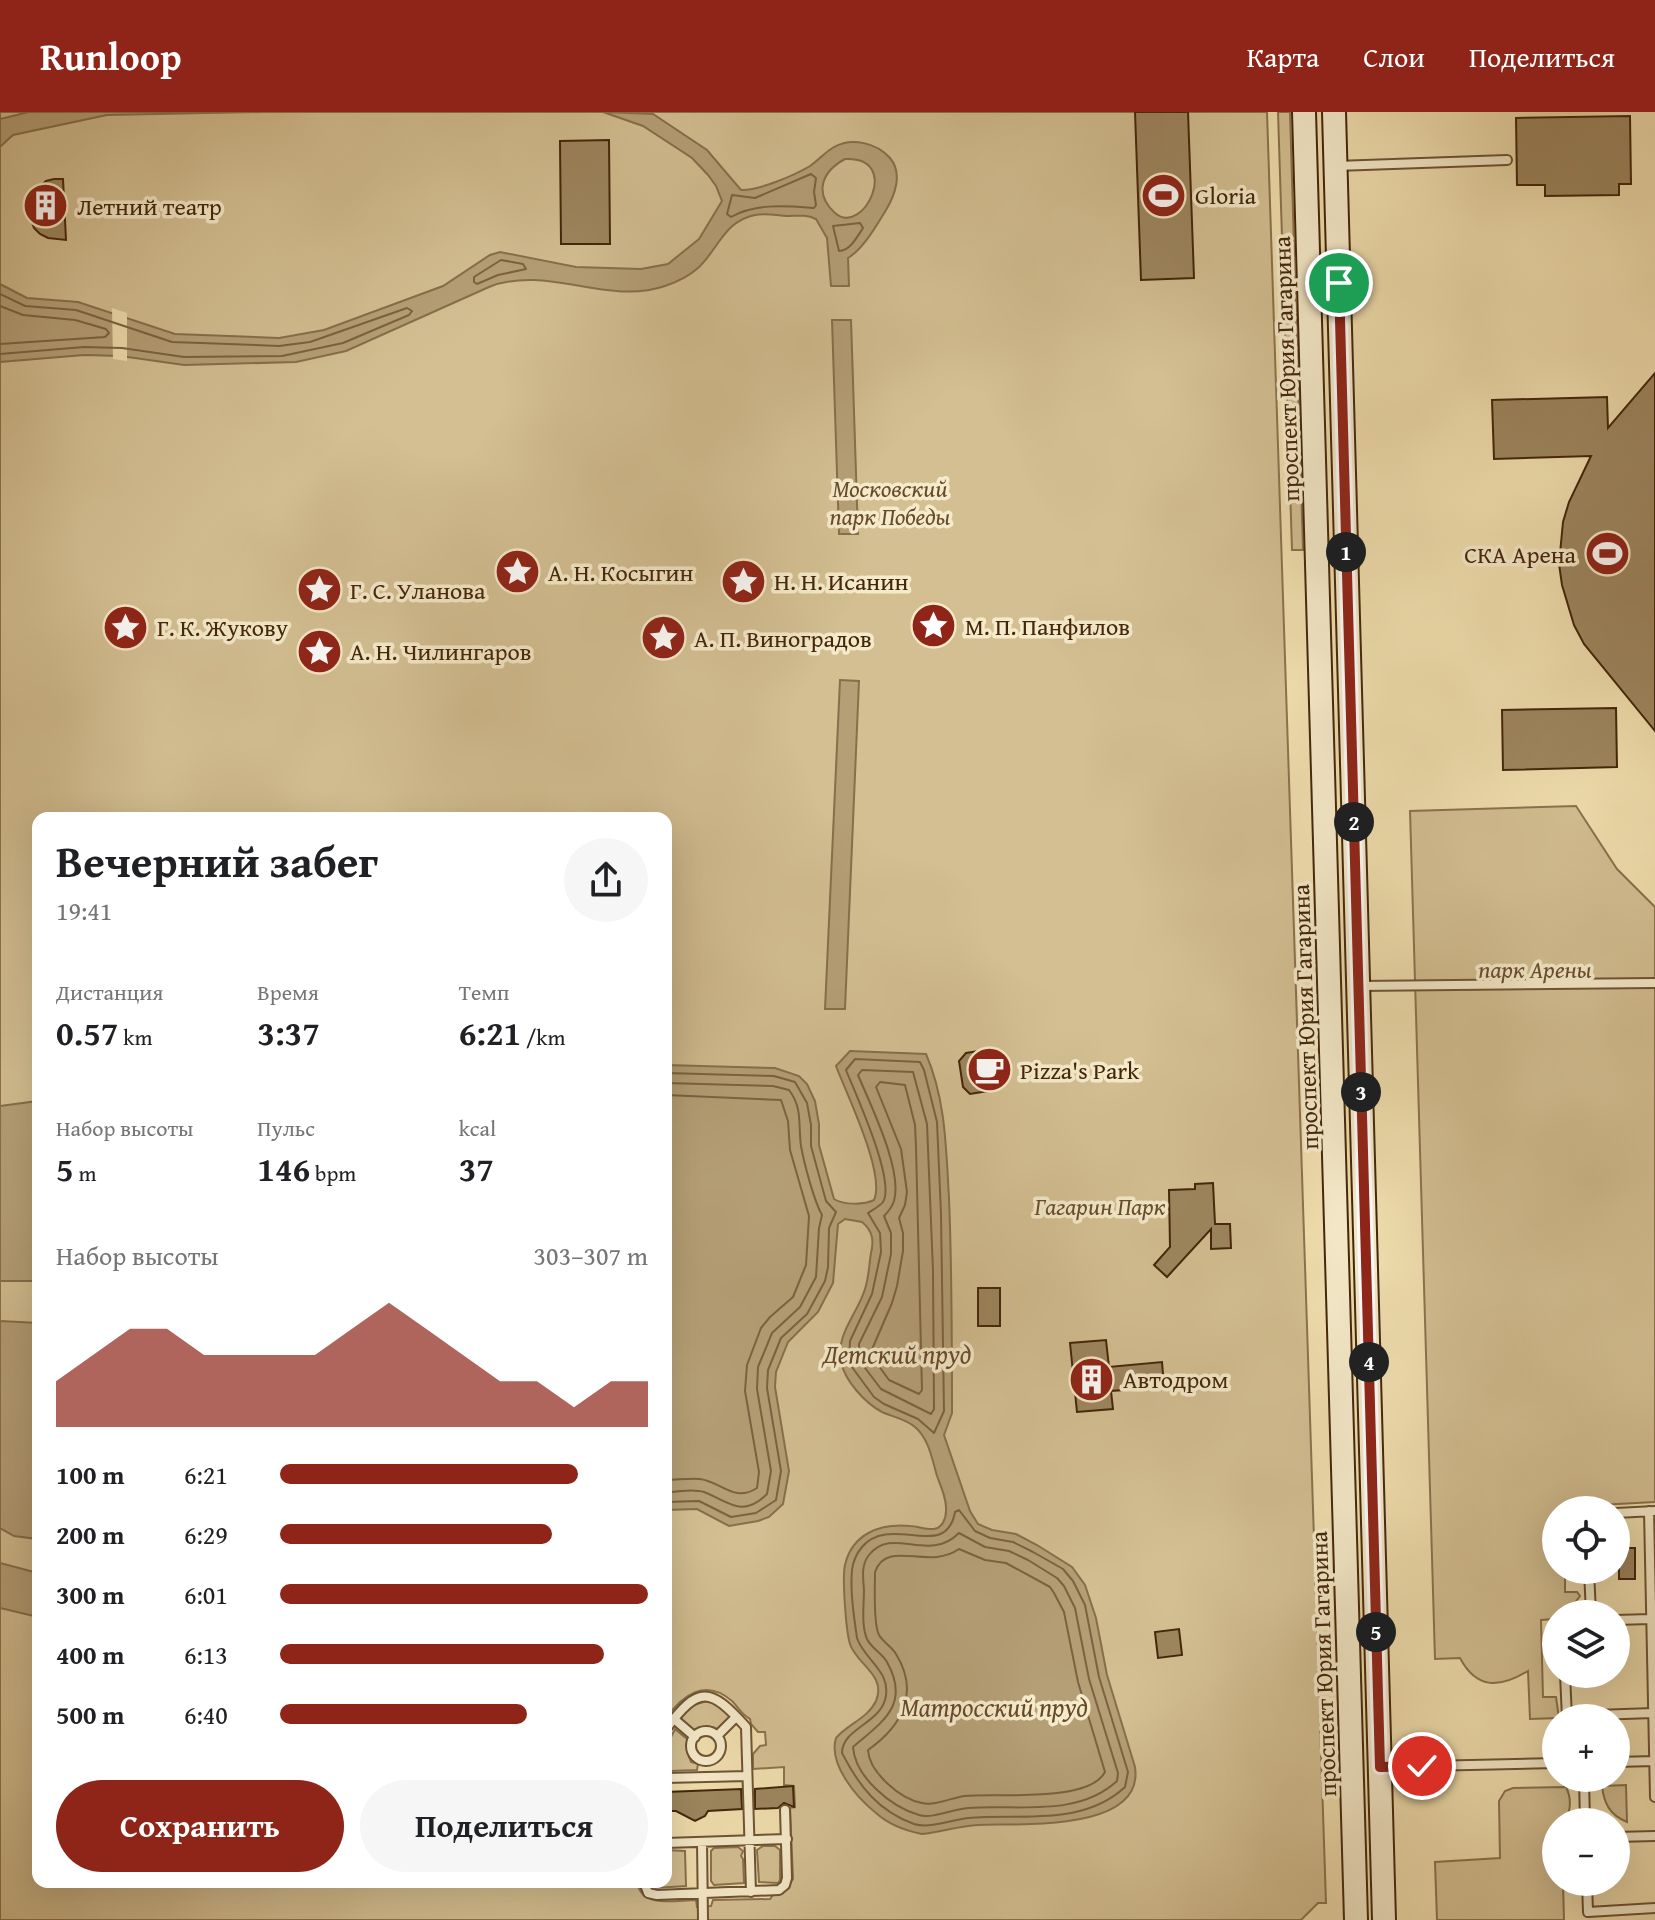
<!DOCTYPE html>
<html lang="ru">
<head>
<meta charset="utf-8">
<style>
  body { margin:0; font-family:"Gentium Book Plus",serif; background:#f6f6f6; color:#202124; height:100vh; display:flex; flex-direction:column; font-size:30px; white-space:nowrap }
  * { box-sizing:border-box; margin:0 }
  p { font-size:26px; color:#757577 }
  .icon { flex:none; width:44px; height:44px; fill:none; stroke:currentColor; stroke-width:2; stroke-linecap:round; stroke-linejoin:round }
  .map { position:relative; flex:1; overflow:hidden }
  .drawer { position:absolute; left:32px; top:700px; width:640px; height:1076px; display:flex; flex-direction:column; background:#fff; border-radius:16px; box-shadow:0 8px 32px #0002 }
  .drawer>* { flex:none }
  .controls { position:absolute; left:1542px; top:1384px; display:grid; gap:16px }
  .controls a { display:grid; place-items:center; width:88px; height:88px; border-radius:50%; background:#fff; box-shadow:0 8px 32px #0002; font-size:40px }
  .pin { position:absolute; display:grid; place-items:center; width:68px; height:68px; color:#fff; margin:-34px; border:4px solid #fff; border-radius:50%; box-shadow:0 2px 8px #0007 }
  .km { position:absolute; width:40px; height:40px; margin:-20px; border-radius:50%; background:#222; color:#fff; font-size:22px; line-height:40px; text-align:center }
  .round { display:grid; place-items:center; flex:none; width:84px; height:84px; border-radius:42px; background:#f6f6f6 }
  .head { display:flex; align-items:center; justify-content:space-between; height:136px; padding:0 24px }
  h1 { font-size:44px; font-weight:800; line-height:60px }
  .stats { display:grid; grid-template-columns:repeat(3,1fr); gap:12px; height:136px; padding:8px 24px }
  .stats div { display:grid; align-content:center }
  .stats b { font-size:34px; font-weight:800 }
  .stats small { font-size:22px; font-weight:400 }
  .stats p { font-size:22px }
  .chart { height:224px; padding:16px 24px }
  .chart p { display:flex; justify-content:space-between }
  .chart svg { width:100%; height:144px; margin-top:8px; fill:#8f2418; opacity:.7 }
  .action { display:flex; gap:16px; margin-top:auto; padding:16px 24px }
  .action a { flex:1; height:92px; border-radius:48px; background:#8f2418; color:#fff; font-size:32px; font-weight:800; line-height:92px; text-align:center }
  .action a+a { background:#f6f6f6; color:#202124 }
  ul { padding:0 24px; list-style:none; font-size:26px }
  li { display:grid; grid-template-columns:128px 96px 1fr; align-items:center; height:60px }
  li i { height:20px; border-radius:10px; background:#8f2418 }
  header { display:flex; align-items:center; gap:48px; box-sizing:border-box; height:112px; padding:0 40px; background:#8f2418; color:#fff }
  header strong { font-size:38px }
  nav { display:flex; gap:44px; margin-inline-start:auto; font-size:28px }
  .map>svg:first-child { display:block }
</style>
</head>
<body>
<header>
<strong>Runloop</strong>
<nav><a>Карта</a><a>Слои</a><a>Поделиться</a></nav>
</header>
<div class="map">
<svg width="1655" height="1808" viewBox="0 0 1655 1808">
  <rect width="100%" height="100%" fill="#f0deae"/>
  <filter id="stains"><feTurbulence type="fractalNoise" baseFrequency=".0025" numOctaves="4"/><feColorMatrix values="0 0 0 0 .2 0 0 0 0 .09 0 0 0 0 .02 0 0 0 .5 -.17"/></filter>
  <radialGradient id="worn" r=".72"><stop offset=".6" stop-color="#630" stop-opacity="0"/><stop offset="1" stop-color="#630" stop-opacity=".3"/></radialGradient>
  <path fill="#d3bf92" stroke="#8b724e" stroke-width="2" fill-rule="evenodd" d="M 0,0 L 1267,0 L 1326,1791 L 1318,1791 L 1301,1808 L 0,1808 ZM 38,706 L 666,706 L 666,1606 C 683,1583 705,1566 732,1589 C 738,1595 742,1603 750,1607 L 751,1612 L 758,1620 L 765,1620 L 766,1633 L 760,1634 L 753,1642 L 753,1657 L 784,1655 L 784,1673 L 794,1674 L 795,1695 L 790,1696 L 793,1767 L 783,1781 L 773,1783 L 770,1787 L 713,1788 L 711,1794 L 697,1795 L 696,1788 C 675,1788 642,1797 637,1770 L 38,1770 Z
    M 1278,0 L 1290,0 L 1303,438 L 1292,438 Z
    M 1576,694 L 1617,757 L 1655,795 L 1655,1390 L 1599,1393 L 1589,1398 L 1556,1398 L 1556,1458 L 1565,1458 L 1565,1480 L 1577,1480 L 1580,1484 L 1574,1492 L 1558,1500 L 1555,1507 L 1541,1508 L 1543,1585 L 1556,1585 L 1559,1606 L 1530,1607 L 1528,1559 C 1500,1576 1477,1578 1460,1546 L 1435,1547 L 1410,699 Z
    M 707,1589 L 717,1592 L 729,1603 L 730,1605 L 717,1617 L 708,1614 L 694,1618 L 682,1608 L 681,1604 L 693,1593 Z
    M 675,1617 L 687,1627 L 687,1639 L 691,1650 L 698,1652 L 697,1658 L 669,1659 L 666,1657 L 666,1628 L 671,1625 Z
    M 1626,1673 L 1627,1710 C 1610,1703 1604,1692 1602,1674 Z
    M 1566,1675 C 1572,1687 1571,1698 1565,1710 L 1556,1710 L 1556,1770 L 1563,1770 L 1564,1808 L 1437,1808 L 1435,1750 L 1500,1746 L 1499,1689 L 1505,1679 L 1513,1676 Z
    M 763,1734 L 775,1734 L 780,1738 L 780,1768 L 778,1771 L 759,1770 L 757,1738 Z
    M 738,1735 L 743,1739 L 741,1744 L 743,1747 L 744,1771 L 714,1773 L 711,1769 L 711,1739 L 714,1736 Z
    M 666,1738 L 685,1739 L 686,1774 L 655,1776 L 652,1774 L 651,1770 L 666,1770 Z"/>
  <path fill="#b59f76" stroke="#876f4b" stroke-width="2" fill-rule="evenodd" d="M 29,0 L 261,0 L 107,3 L 13,23 L 0,35 L 0,7 Z
    M 603,0 L 653,2 L 707,38 L 741,78 C 758,79 795,63 810,54 C 819,48 825,40 834,35 C 852,25 877,31 890,46 C 903,61 895,83 886,98 C 876,114 864,136 848,146 L 849,174 L 831,174 L 827,126 L 816,107 C 805,102 797,104 786,104 C 775,103 765,101 755,103 C 724,109 718,138 698,156 C 689,164 677,170 665,174 C 607,194 547,152 489,175 L 346,239 L 296,250 L 184,253 L 121,244 L 84,243 L 0,250 L 0,172 L 27,186 L 78,190 L 175,222 L 279,226 L 324,218 L 443,174 L 490,143 L 500,140 L 576,155 L 641,157 L 668,152 L 699,127 L 722,89 L 716,74 L 708,63 L 692,46 L 643,14 ZM 845,47 C 903,44 863,126 835,101 C 814,82 821,60 845,47 Z
    M 832,208 L 851,208 L 858,422 L 839,422 Z
    M 840,568 L 859,569 L 845,897 L 825,897 Z
    M 850,939 L 926,942 C 946,988 946,1037 949,1086 C 952,1158 952,1230 952,1301 L 944,1323 L 970,1399 L 978,1412 L 992,1418 L 1016,1422 L 1037,1433 L 1072,1455 L 1085,1473 L 1096,1506 L 1107,1563 L 1135,1655 C 1145,1721 1017,1711 978,1713 C 959,1714 941,1720 922,1722 C 907,1719 888,1712 876,1701 C 856,1685 828,1652 836,1626 C 848,1612 868,1606 876,1589 C 887,1563 856,1552 850,1532 C 846,1519 842,1466 845,1453 C 852,1422 880,1411 910,1414 C 917,1414 926,1418 934,1417 C 942,1416 946,1407 946,1399 C 947,1387 941,1375 937,1364 C 932,1347 929,1327 915,1315 C 906,1307 893,1305 882,1300 C 865,1291 845,1269 841,1250 C 835,1223 858,1201 865,1177 C 869,1165 869,1153 871,1141 C 874,1129 873,1119 862,1110 L 845,1107 L 838,1112 L 833,1171 L 818,1200 L 788,1230 L 776,1260 L 775,1275 L 789,1359 L 783,1392 L 769,1405 L 758,1409 L 729,1414 L 697,1397 L 666,1398 L 666,953 L 775,956 L 799,964 L 807,972 L 815,989 L 819,1012 L 819,1033 L 834,1087 C 844,1093 864,1093 874,1088 C 886,1062 846,981 836,954 Z
    M 38,989 L 38,1169 L 0,1169 L 0,994 Z
    M 0,1209 L 38,1211 L 38,1427 L 14,1424 L 0,1416 Z
    M 0,1451 L 38,1461 L 38,1505 L 0,1496 Z"/>
  <path fill="#f0deae" d="M 112,196 L 127,201 L 127,249 L 113,247 Z"/>
  <g fill="none" stroke-linecap="round" stroke-linejoin="round">
    <path stroke="#7c6240" stroke-width="2" d="M 811,62 L 816,66 L 814,80 L 816,93 L 814,96 C 786,94 756,91 731,105 L 727,102 L 732,83 L 755,86 Z
      M 860,111 L 863,116 C 857,125 850,139 839,139 L 833,114 Z
      M 501,148 L 523,152 L 526,157 L 498,163 L 477,172 L 474,170 L 474,165 Z
      M 0,182 L 25,194 L 76,198 L 172,230 L 201,231 L 279,234 L 310,230 L 407,196 L 412,199 L 409,203 L 343,231 L 282,244 L 184,245 L 122,236 L 84,235 L 0,242
      M 0,194 L 23,203 L 75,208 L 106,217 L 109,221 L 105,225 L 0,232
      M 855,947 L 920,950 L 924,958 L 937,1010 L 941,1102 L 944,1299 L 934,1321 L 918,1307 L 884,1292 L 874,1285 L 849,1251 L 850,1229 L 872,1182 L 881,1140 L 880,1121 L 868,1101 C 872,1098 879,1095 883,1090 C 896,1069 855,981 846,958 Z
      M 862,958 L 913,960 L 927,1012 L 933,1159 L 934,1297 L 931,1302 L 881,1277 L 859,1248 L 859,1232 L 882,1185 L 891,1142 L 891,1121 L 884,1104 C 888,1100 892,1095 894,1089 C 903,1058 870,992 858,963 Z
      M 666,961 L 774,964 L 795,970 L 807,991 L 811,1013 L 811,1034 L 826,1089 L 836,1100 L 829,1116 L 828,1155 L 825,1169 L 807,1202 L 781,1226 L 768,1258 L 767,1276 L 781,1359 L 776,1388 L 756,1401 L 731,1405 L 699,1389 L 666,1390
      M 880,970 L 905,973 L 915,1013 L 916,1035 L 922,1278 L 919,1282 L 889,1268 L 870,1242 L 892,1191 L 897,1174 L 903,1139 L 903,1121 L 899,1106 L 905,1093 L 907,1080 L 901,1037 L 876,975 Z
      M 666,971 L 773,974 L 789,978 C 803,996 798,1014 801,1034 C 804,1051 814,1089 822,1103 L 819,1116 L 816,1165 L 800,1195 L 772,1221 L 758,1255 L 757,1277 L 771,1359 L 767,1382 C 742,1407 728,1389 704,1380 C 693,1376 678,1380 666,1380
      M 666,983 L 781,988 L 788,1009 L 790,1038 L 809,1104 L 806,1153 L 793,1185 L 770,1205 L 761,1216 L 747,1253 L 745,1279 L 759,1360 L 757,1376 C 734,1391 722,1370 700,1367 C 689,1366 677,1368 666,1368
      M 959,1398 L 975,1419 L 990,1426 L 1013,1430 L 1033,1440 L 1063,1457 L 1073,1469 L 1085,1493 L 1099,1565 L 1128,1660 L 1125,1675 C 1082,1715 1021,1701 968,1706 C 950,1708 931,1717 914,1712 C 878,1699 859,1674 842,1641 C 842,1617 878,1612 885,1588 C 893,1560 864,1548 857,1526 C 854,1505 850,1480 852,1458 C 853,1450 857,1441 862,1435 C 891,1401 946,1450 955,1400 Z
      M 959,1421 L 985,1435 L 1009,1439 L 1028,1448 L 1057,1466 L 1064,1474 L 1075,1496 L 1089,1567 L 1118,1661 L 1117,1669 C 1077,1706 1016,1692 968,1696 C 953,1697 933,1707 919,1703 C 891,1695 855,1665 853,1635 C 882,1610 911,1593 887,1550 C 882,1541 871,1536 867,1527 C 861,1513 864,1492 864,1478 C 863,1465 861,1453 869,1443 C 893,1413 928,1452 959,1421 Z
      M 959,1437 L 985,1448 L 1006,1451 L 1050,1475 L 1054,1481 L 1064,1500 L 1078,1570 L 1105,1660 C 1089,1691 996,1681 964,1684 C 951,1686 935,1694 922,1691 C 900,1687 869,1660 868,1638 C 902,1614 920,1581 896,1542 C 892,1535 883,1530 879,1523 C 873,1512 875,1475 875,1460 C 887,1426 928,1459 959,1437 Z"/>
  </g>
  <path fill="#9d865f" stroke="#43260a" stroke-width="2" d="M 1135,0 L 1188,0 L 1194,166 L 1141,168 Z
    M 1630,4 L 1631,72 L 1619,72 L 1619,83 L 1545,84 L 1545,73 L 1517,73 L 1516,6 Z
    M 609,28 L 610,132 L 561,132 L 560,29 Z
    M 54,67 L 63,67 L 66,128 L 48,126 L 40,122 L 34,116 L 28,99 L 32,82 L 46,69 Z
    M 1655,261 L 1655,619 L 1584,532 L 1574,513 L 1562,473 L 1559,452 L 1563,410 L 1569,390 L 1591,344 L 1494,347 L 1492,288 L 1607,285 L 1608,316 Z
    M 1616,596 L 1617,655 L 1503,658 L 1502,598 Z
    M 985,938 L 992,946 L 996,971 L 988,979 L 970,982 L 963,975 L 959,949 L 966,941 Z
    M 1213,1071 L 1215,1112 L 1230,1112 L 1231,1136 L 1211,1137 L 1211,1117 L 1167,1165 L 1154,1153 L 1170,1135 L 1169,1078 L 1195,1077 L 1195,1072 Z
    M 978,1176 L 1000,1176 L 1000,1214 L 978,1214 Z
    M 1106,1228 L 1109,1255 L 1162,1250 L 1164,1275 L 1111,1279 L 1113,1297 L 1077,1300 L 1070,1231 Z
    M 1619,1436 L 1635,1436 L 1635,1467 L 1619,1467 Z
    M 1179,1517 L 1182,1543 L 1158,1546 L 1155,1520 Z
    M 793,1674 L 794,1695 L 784,1691 L 778,1696 L 755,1697 L 755,1677 Z
    M 741,1677 L 742,1697 L 708,1699 L 705,1704 L 695,1709 L 676,1699 L 666,1699 L 666,1680 Z"/>
  <g fill="none" stroke-linecap="round" stroke-linejoin="round">
    <defs>
      <path id="lane" d="M 1336,54 L 1507,48
        M 1359,874 L 1655,871
        M 1649,1399 L 1655,1685
        M 1616,1401 L 1655,1399
        M 1589,1458 L 1591,1502
        M 1616,1508 L 1650,1507
        M 1565,1562 L 1567,1606
        M 1567,1604 L 1653,1601
        M 674,1607 L 695,1625
        M 666,1617 C 699,1573 710,1575 746,1615 L 751,1780
        M691 1634a15 15 0 1 1 30 0a15 15 0 1 1-30 0Z
        M 717,1624 L 736,1605
        M 1616,1650 L 1654,1649
        M 1381,1655 L 1556,1651
        M 666,1666 L 747,1664
        M 1584,1666 L 1585,1710
        M 1616,1725 L 1655,1724
        M 702,1730 L 703,1808
        M 666,1731 L 787,1727
        M 644,1770 L 648,1781 L 657,1783 L 779,1778 L 785,1773 L 787,1766 L 785,1698
        M 1587,1770 L 1588,1800 L 1655,1796"/>
      <path id="secondary" d="M 1304,0 L 1356,1808
        M 1334,0 L 1384,1808"/>
    </defs>
    <use href="#lane" stroke="#6e5433" stroke-width="12"/>
    <use href="#secondary" stroke="#43260a" stroke-width="26"/>
    <use href="#lane" stroke="#f5eaca" stroke-width="8"/>
    <use href="#secondary" stroke="#f5eaca" stroke-width="22"/>
  </g>
  <g fill="none" stroke-linecap="round" stroke-linejoin="round">
    <defs>
      <path id="route" d="M 1339,171 L 1380,1655 L 1422,1654"/>
    </defs>
    <use href="#route" stroke="#fff" stroke-width="16"/>
    <use href="#route" stroke="#8f2418" stroke-width="10"/>
  </g>
  <defs>
    <symbol id="stadium-disc" viewBox="-11 -11 22 22"><circle r="9.5" fill="#8f2418" stroke="#f5eaca"/><path d="M0-5a6.5 5 0 1 0 0 10a6.5 5 0 1 0 0-10ZM-3.5-1.8h7v3.6h-7Z" fill="#fff"/></symbol>
    <symbol id="building-disc" viewBox="-11 -11 22 22"><circle r="9.5" fill="#8f2418" stroke="#f5eaca"/><path d="M-4-6H4V6H1V3H-1V6H-4ZM-2.5-4.3h1.7v1.8h-1.7ZM.8-4.3h1.7v1.8H.8ZM-2.5-1h1.7V.8h-1.7ZM.8-1h1.7V.8H.8Z" fill="#fff"/></symbol>
    <symbol id="sight-disc" viewBox="-11 -11 22 22"><circle r="9.5" fill="#8f2418" stroke="#f5eaca"/><path d="M0-6L1.8-2.2L6-1.7L2.9 1.2L3.7 5.4L0 3.3L-3.7 5.4L-2.9 1.2L-6-1.7L-1.8-2.2Z" fill="#fff"/></symbol>
    <symbol id="cafe-disc" viewBox="-11 -11 22 22"><circle r="9.5" fill="#8f2418" stroke="#f5eaca"/><path d="M-5.5-4.5H6V0H3Q3 3.5 0 3.5H-2.5Q-5.5 3.5-5.5 0ZM3-3.2v2h1.7v-2ZM-6 4.5H4V6H-6Z" fill="#fff"/></symbol>
  </defs>
  <g fill-rule="evenodd">
    <use href="#stadium-disc" x="1138" y="58" width="51" height="51"/>
    <use href="#building-disc" x="20" y="68" width="51" height="51"/>
    <use href="#stadium-disc" x="1582" y="416" width="51" height="51"/>
    <use href="#sight-disc" x="492" y="434" width="51" height="51"/>
    <use href="#sight-disc" x="718" y="444" width="51" height="51"/>
    <use href="#sight-disc" x="294" y="452" width="51" height="51"/>
    <use href="#sight-disc" x="908" y="488" width="51" height="51"/>
    <use href="#sight-disc" x="100" y="490" width="51" height="51"/>
    <use href="#sight-disc" x="638" y="500" width="51" height="51"/>
    <use href="#sight-disc" x="294" y="514" width="51" height="51"/>
    <use href="#cafe-disc" x="964" y="932" width="51" height="51"/>
    <use href="#building-disc" x="1066" y="1242" width="51" height="51"/>
  </g>
  <g text-anchor="middle" dominant-baseline="central" stroke-width="7" stroke-linejoin="round" paint-order="stroke">
    <g font-size="24" fill="#43260a" stroke="#f5eaca" text-anchor="start">
      <text x="1195" y="83">Gloria</text>
      <text x="77" y="94">Летний театр</text>
      <text x="1576" y="442" text-anchor="end">СКА Арена</text>
      <text x="548" y="460">А. Н. Косыгин</text>
      <text x="774" y="469">Н. Н. Исанин</text>
      <text x="350" y="478">Г. С. Уланова</text>
      <text x="965" y="514">М. П. Панфилов</text>
      <text x="157" y="515">Г. К. Жукову</text>
      <text x="694" y="526">А. П. Виноградов</text>
      <text x="350" y="539">А. Н. Чилингаров</text>
      <text x="1020" y="958">Pizza's Park</text>
      <text x="1123" y="1267">Автодром</text>
    </g>
    <g font-size="24" fill="#43260a" stroke="#f5eaca">
      <text transform="translate(1286 257) rotate(-92)">проспект Юрия Гагарина</text>
      <text transform="translate(1305 905) rotate(-92)">проспект Юрия Гагарина</text>
      <text transform="translate(1323 1552) rotate(-92)">проспект Юрия Гагарина</text>
    </g>
    <g font-size="24" font-style="italic" fill="#674c2c" stroke="#f5eaca">
      <text x="890" y="376">Московский<tspan x="890" dy="28">парк Победы</tspan></text>
      <text x="1535" y="857">парк Арены</text>
      <text x="1100" y="1094">Гагарин Парк</text>
    </g>
    <g font-size="26" font-style="italic" fill="#654a2a" stroke="#f5eaca">
      <text x="897" y="1241">Детский пруд</text>
      <text x="994" y="1594">Матросский пруд</text>
    </g>
  </g>
  <rect width="100%" height="100%" filter="url(#stains)"/>
  <rect width="100%" height="100%" fill="url(#worn)"/>
</svg>
<div class="controls">
<a><svg class="icon" aria-label="locate" viewBox="0 0 24 24"><circle cx="12" cy="12" r="6"/><path d="M12 2v4M12 18v4M2 12h4M18 12h4"/></svg></a>
<a><svg class="icon" aria-label="layers" viewBox="0 0 24 24"><path d="M12 4l9 5-9 5-9-5zM3 14l9 5 9-5"/></svg></a>
<a>+</a>
<a>−</a>
</div>
<div class="pin" style="left:1339px;top:171px;background:#1e9e55"><svg class="icon" aria-label="arrive" viewBox="0 0 24 24"><path d="M6 21V4h12l-3 4 3 4H6"/></svg></div>
<div class="pin" style="left:1422px;top:1654px;background:#d93025"><svg class="icon" aria-label="check" viewBox="0 0 24 24"><path d="M5 12l5 5 9-10"/></svg></div>
<b class="km" style="left:1346px;top:440px">1</b>
<b class="km" style="left:1354px;top:710px">2</b>
<b class="km" style="left:1361px;top:980px">3</b>
<b class="km" style="left:1369px;top:1250px">4</b>
<b class="km" style="left:1376px;top:1520px">5</b>
<section class="drawer">
<div class="head"><div><h1>Вечерний забег</h1><p>19:41</p></div><a class="round"><svg class="icon" aria-label="share" viewBox="0 0 24 24"><path d="M12 15V3M7 8l5-5 5 5M5 13v7h14v-7"/></svg></a></div>
<div class="stats">
<div><p>Дистанция</p><b>0.57<small> km</small></b></div>
<div><p>Время</p><b>3:37</b></div>
<div><p>Темп</p><b>6:21<small> /km</small></b></div>
</div>
<div class="stats">
<div><p>Набор высоты</p><b>5<small> m</small></b></div>
<div><p>Пульс</p><b>146<small> bpm</small></b></div>
<div><p>kcal</p><b>37</b></div>
</div>
<div class="chart"><p><span>Набор высоты</span>303–307 m</p>
<svg viewBox="0 0 160 44" preserveAspectRatio="none"><path d="M0 44V30L10 22L20 14L30 14L40 22L50 22L60 22L70 22L80 14L90 6L100 14L110 22L120 30L130 30L140 38L150 30L160 30V44z"/></svg>
</div>
<ul>
<li><b>100 m</b>6:21<i style="width:81%"></i></li>
<li><b>200 m</b>6:29<i style="width:74%"></i></li>
<li><b>300 m</b>6:01<i style="width:100%"></i></li>
<li><b>400 m</b>6:13<i style="width:88%"></i></li>
<li><b>500 m</b>6:40<i style="width:67%"></i></li>
</ul>
<div class="action"><a>Сохранить</a><a>Поделиться</a></div>
</section>
</div>
</body>
</html>
